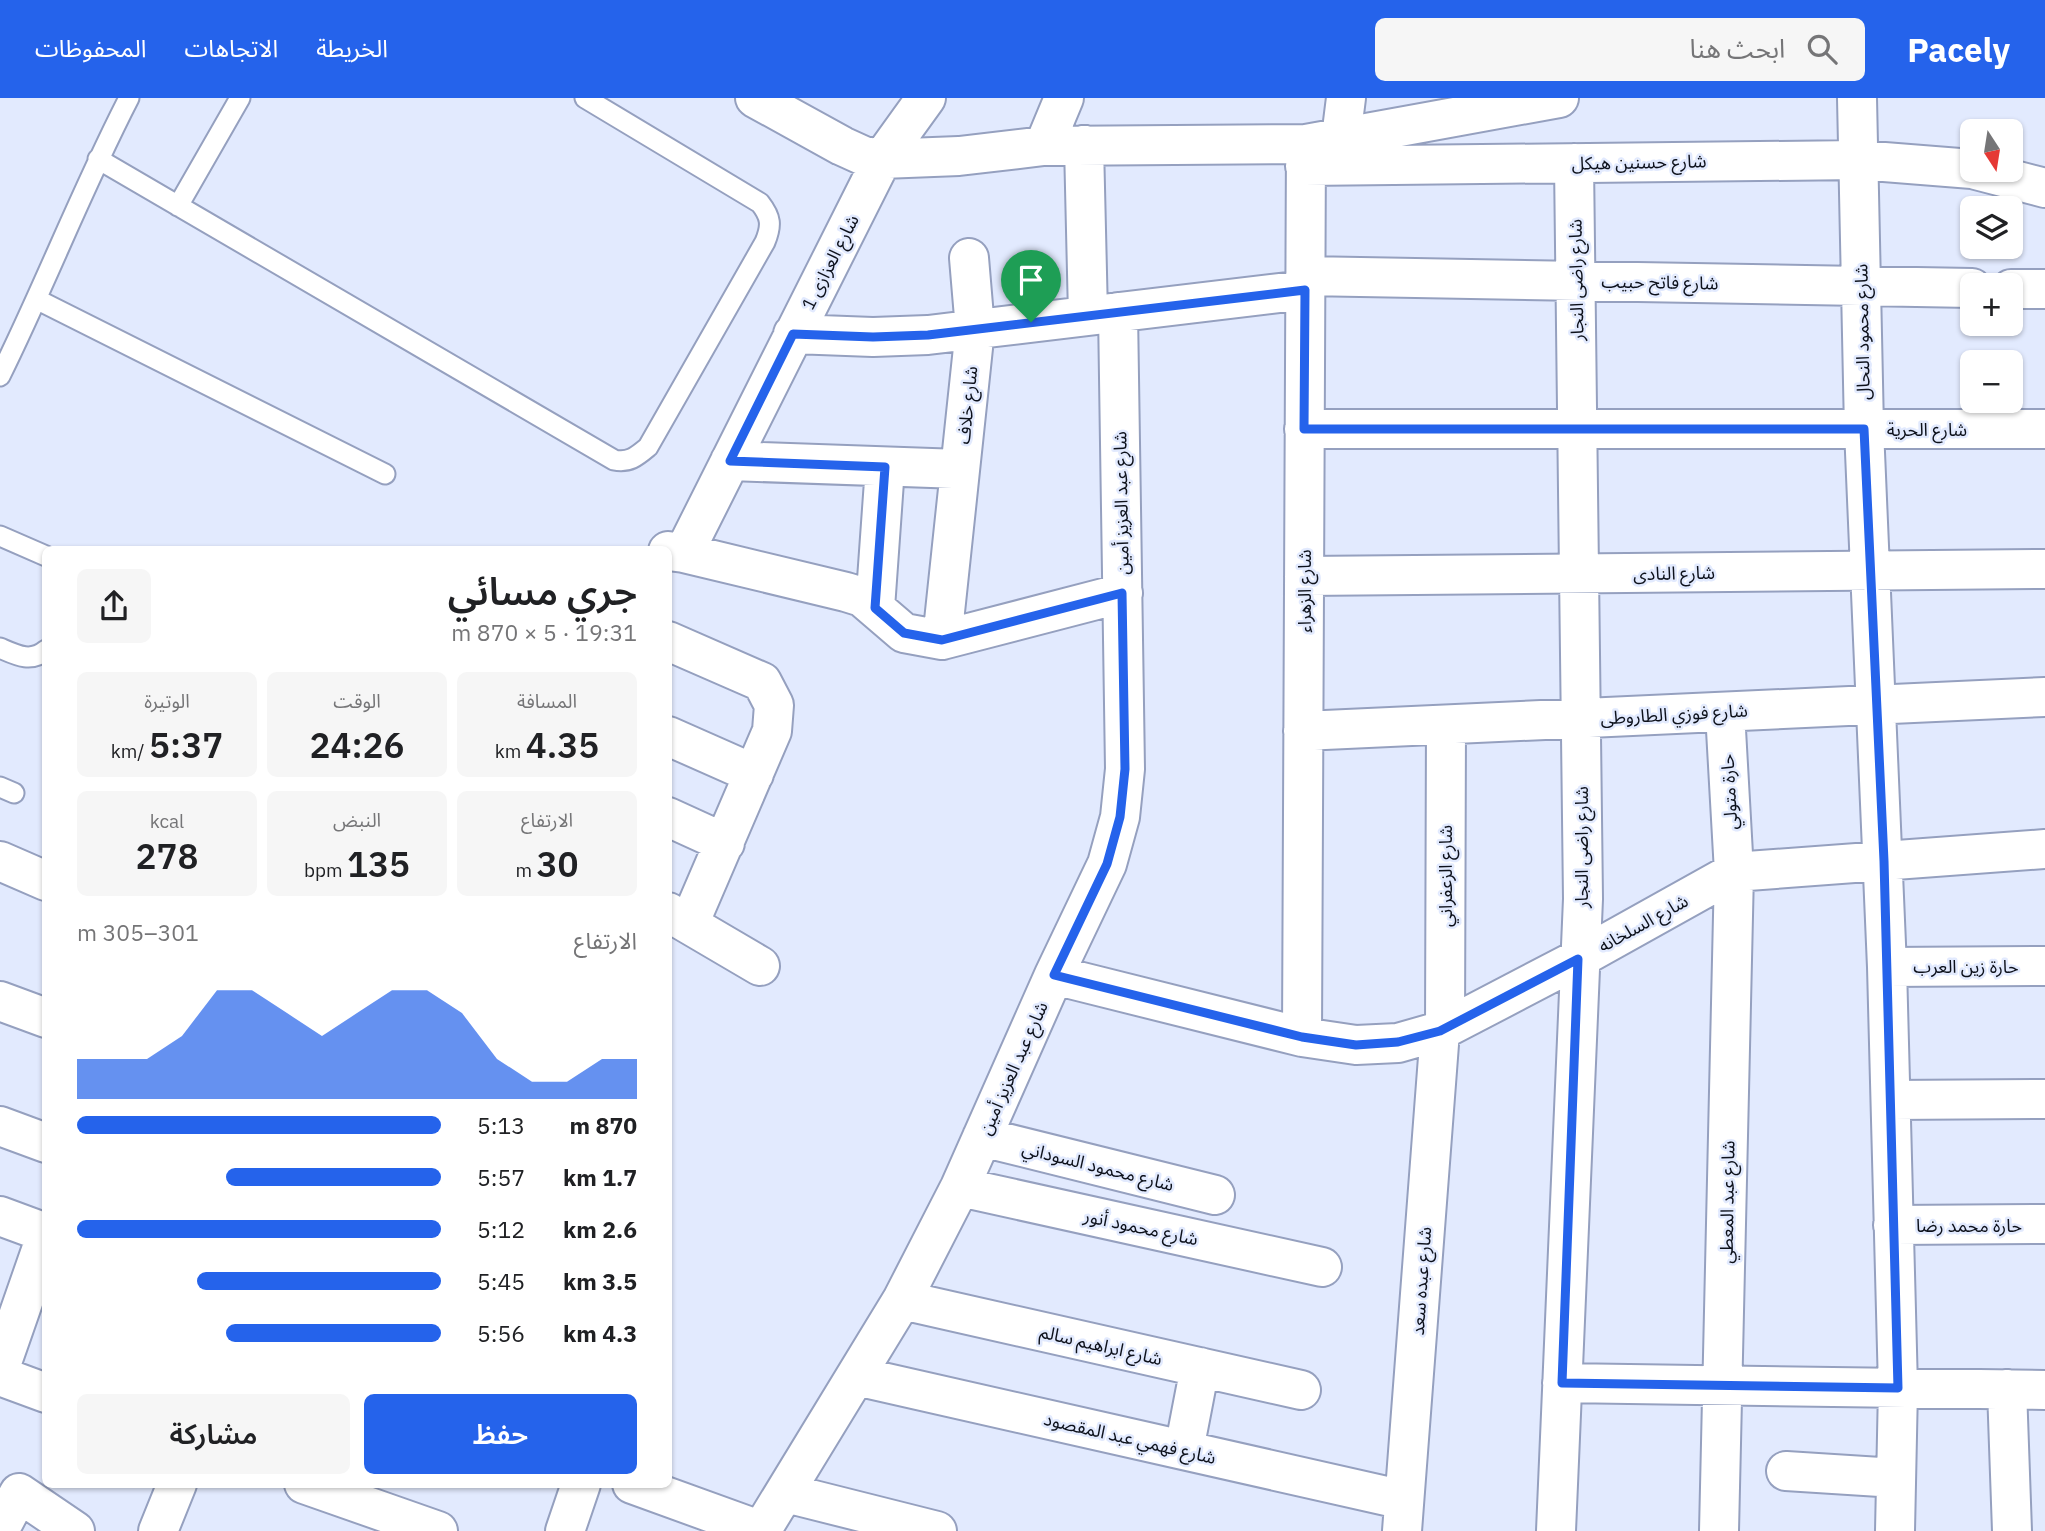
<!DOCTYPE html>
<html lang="ar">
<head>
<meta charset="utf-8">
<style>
  body { margin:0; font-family:"IBM Plex Sans","Noto Sans Arabic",sans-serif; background:#f6f6f6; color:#202124; direction:rtl; height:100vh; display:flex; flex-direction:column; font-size:26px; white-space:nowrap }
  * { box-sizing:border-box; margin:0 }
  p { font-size:23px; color:#757577 }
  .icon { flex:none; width:38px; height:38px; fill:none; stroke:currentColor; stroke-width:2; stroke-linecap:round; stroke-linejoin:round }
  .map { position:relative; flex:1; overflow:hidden; direction:ltr }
  .details { position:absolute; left:42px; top:448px; width:630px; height:942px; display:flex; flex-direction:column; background:#fff; border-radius:10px; box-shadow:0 2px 5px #0004; direction:rtl }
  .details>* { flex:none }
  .needle { width:46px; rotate:168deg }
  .controls { position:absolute; left:1960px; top:21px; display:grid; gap:14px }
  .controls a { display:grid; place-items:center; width:63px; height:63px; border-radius:10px; background:#fff; box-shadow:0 2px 5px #0004; font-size:35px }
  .pin { position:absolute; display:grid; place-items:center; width:60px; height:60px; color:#fff; margin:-72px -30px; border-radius:50% 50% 50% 0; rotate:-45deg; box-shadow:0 0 7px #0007 }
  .pin .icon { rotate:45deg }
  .round { display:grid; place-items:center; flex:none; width:74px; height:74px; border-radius:10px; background:#f6f6f6 }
  .summary { display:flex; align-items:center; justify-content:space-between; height:119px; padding:0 35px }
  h1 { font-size:38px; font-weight:600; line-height:52px }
  .metrics { display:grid; grid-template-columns:repeat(3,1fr); gap:10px; height:119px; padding:7px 35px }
  .metrics div { display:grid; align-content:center; border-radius:10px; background:#f6f6f6; text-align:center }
  .metrics b { font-size:35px; font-weight:600 }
  .metrics small { font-size:19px; font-weight:400 }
  .metrics p { font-size:19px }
  .chart { height:196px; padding:14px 35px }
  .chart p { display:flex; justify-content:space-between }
  .chart svg { width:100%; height:126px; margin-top:7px; fill:#2563eb; opacity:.7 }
  .button { display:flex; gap:14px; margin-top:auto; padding:14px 35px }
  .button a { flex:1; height:80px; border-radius:10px; background:#2563eb; color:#fff; font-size:28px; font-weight:600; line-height:80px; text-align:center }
  .button a+a { background:#f6f6f6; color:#202124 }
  ul { padding:0 35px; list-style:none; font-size:23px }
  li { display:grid; grid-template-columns:112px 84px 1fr; align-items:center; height:52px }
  li i { height:18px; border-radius:9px; background:#2563eb }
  header { display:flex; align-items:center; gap:42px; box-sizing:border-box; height:98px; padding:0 35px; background:#2563eb; color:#fff }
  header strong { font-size:33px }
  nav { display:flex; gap:38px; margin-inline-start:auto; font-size:24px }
  .search { width:490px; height:63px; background:#f6f6f6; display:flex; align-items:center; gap:18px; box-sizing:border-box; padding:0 24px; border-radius:10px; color:#757577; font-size:26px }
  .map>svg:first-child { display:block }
</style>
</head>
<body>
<header>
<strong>Pacely</strong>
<div class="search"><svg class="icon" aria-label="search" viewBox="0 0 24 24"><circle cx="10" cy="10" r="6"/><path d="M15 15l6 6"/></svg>ابحث هنا</div>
<nav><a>الخريطة</a><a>الاتجاهات</a><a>المحفوظات</a></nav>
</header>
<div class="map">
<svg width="2045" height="1433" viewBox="0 0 2045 1433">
  <rect width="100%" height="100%" fill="#e2eafe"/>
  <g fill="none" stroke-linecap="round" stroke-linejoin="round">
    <defs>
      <path id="service" d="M 98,61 L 614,362 C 629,365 636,359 648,349 L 765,144 C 772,127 771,119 760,105 L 585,0
        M 178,108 L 240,0
        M 38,202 L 385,376
        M 0,278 C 45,187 82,91 129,0
        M 0,438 L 46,458
        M 0,550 C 16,557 31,565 46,552
        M 0,689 L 14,695"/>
      <path id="minor" d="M 755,0 L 842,48 L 864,58 L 882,61 L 959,58 L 1044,48 L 1306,46 L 1559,0
        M 1857,0 L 1864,331 L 1887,869 L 1898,1290 L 1895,1433
        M 1341,40 L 1346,0
        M 1084,47 L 1088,217
        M 1044,48 L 1064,0
        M 1305,68 L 1859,62 L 1972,71
        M 1976,72 L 2045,90
        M 1305,178 L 1972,190
        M 2011,191 L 2045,191
        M 793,236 L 873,239 L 928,237 L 1305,192
        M 1304,331 L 2045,331
        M 730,363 L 960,371
        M 668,453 L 684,455 L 846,494 L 862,499 L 904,535 L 942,542 L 1123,495
        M 684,455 L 882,61 L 926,0
        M 1304,478 L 2045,471
        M 875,510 L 885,369
        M 942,542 L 975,231 L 969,160
        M 668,543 L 762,584 L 774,607 L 772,633 L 689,826
        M 1303,633 L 2045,599
        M 668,638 L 754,676
        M 668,719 L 725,745
        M 0,763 L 46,783
        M 668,814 L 760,868
        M 1887,869 L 2045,868
        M 1054,877 L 1302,939 L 1356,947 L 1398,945 L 1440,933 L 1578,861 L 1734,774 L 2045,751
        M 0,903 L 46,920
        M 1445,930 L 1446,627
        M 1302,939 L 1306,46
        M 1891,1002 L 2045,1001
        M 0,1028 L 46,1045
        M 982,1039 L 1215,1097
        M 960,1089 L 1322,1169
        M 0,1118 L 46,1135
        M 1893,1127 L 2045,1126
        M 902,1202 L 1301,1292
        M 0,1270 L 46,1138
        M 0,1278 L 46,1295
        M 856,1278 L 1404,1402
        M 1562,1285 L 2045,1292
        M 2007,1291 L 2012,1433
        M 1184,1352 L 1200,1269
        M 1786,1373 L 1896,1380
        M 304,1386 L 438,1433
        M 632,1386 L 762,1433
        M 786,1395 L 937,1433
        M 0,1431 L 19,1395 L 75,1433
        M 158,1433 L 177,1386
        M 565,1433 L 581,1386
        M 761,1433 L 902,1202 L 960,1089 L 1054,877 L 1107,766 L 1120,719 L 1125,671 L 1118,214
        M 1402,1433 L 1440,933
        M 1556,1433 L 1583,801 L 1574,65
        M 1719,1433 L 1734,774 L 1725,614"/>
    </defs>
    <use href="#service" stroke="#95a0bf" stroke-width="23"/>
    <use href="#minor" stroke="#95a0bf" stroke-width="42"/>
    <use href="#service" stroke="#fff" stroke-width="19"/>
    <use href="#minor" stroke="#fff" stroke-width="38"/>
  </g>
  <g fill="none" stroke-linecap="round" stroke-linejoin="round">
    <defs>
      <path id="route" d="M 1305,192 L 1304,331 L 1864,331 L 1884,763 L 1898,1290 L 1562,1285 L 1578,861 L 1440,933 L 1398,944 L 1356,947 L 1302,939 L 1054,877 L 1107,766 L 1120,719 L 1125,671 L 1122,495 L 942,542 L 904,535 L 875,510 L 885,369 L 730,363 L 793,236 L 873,239 L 928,237 Z"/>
    </defs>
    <use href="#route" stroke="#fff" stroke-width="14"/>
    <use href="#route" stroke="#2563eb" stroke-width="9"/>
  </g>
  <g text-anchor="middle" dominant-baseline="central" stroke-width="5" stroke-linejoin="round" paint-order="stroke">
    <g font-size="18" fill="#0d111b" stroke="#e2eafe">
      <text transform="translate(1639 64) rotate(-1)">شارع حسنين هيكل</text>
      <text transform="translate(830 164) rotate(-63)">شارع العزازى 1</text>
      <text transform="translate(1576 182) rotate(-91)">شارع راضى النجار</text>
      <text transform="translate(1660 184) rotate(1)">شارع فاتح حبيب</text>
      <text transform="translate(1862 234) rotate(-91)">شارع محمود النحال</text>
      <text transform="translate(967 307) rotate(-84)">شارع خلاف</text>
      <text x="1927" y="331">شارع الحرية</text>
      <text transform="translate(1121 405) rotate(-91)">شارع عبد العزيز أمين</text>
      <text transform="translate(1674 475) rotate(-1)">شارع النادى</text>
      <text transform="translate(1304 493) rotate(-90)">شارع الزهراء</text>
      <text transform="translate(1674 616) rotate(-3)">شارع فوزي الطاروطى</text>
      <text transform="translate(1729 694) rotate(-93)">حارة متولي</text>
      <text transform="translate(1581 749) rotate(-90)">شارع راضى النجار</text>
      <text transform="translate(1445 778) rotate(-90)">شارع الزعفراني</text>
      <text transform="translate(1643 825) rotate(-29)">شارع السلخانه</text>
      <text x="1966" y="868">حارة زين العرب</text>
      <text transform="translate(1013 970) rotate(-66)">شارع عبد العزيز أمين</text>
      <text transform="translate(1098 1068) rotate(14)">شارع محمود السوداني</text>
      <text transform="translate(1727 1104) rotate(-89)">شارع عبد المعطي</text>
      <text x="1969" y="1127">حارة محمد رضا</text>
      <text transform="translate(1141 1129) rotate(12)">شارع محمود أنور</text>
      <text transform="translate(1421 1183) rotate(-86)">شارع عبده سعد</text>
      <text transform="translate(1101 1247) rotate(13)">شارع ابراهيم سالم</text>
      <text transform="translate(1130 1340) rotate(13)">شارع فهمي عبد المقصود</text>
    </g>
  </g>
</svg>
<div class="controls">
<a><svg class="needle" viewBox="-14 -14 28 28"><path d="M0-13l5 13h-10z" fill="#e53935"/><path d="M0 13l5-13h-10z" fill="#757577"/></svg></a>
<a><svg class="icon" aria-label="layers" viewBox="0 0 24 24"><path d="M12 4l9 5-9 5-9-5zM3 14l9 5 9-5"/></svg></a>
<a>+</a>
<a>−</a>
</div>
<div class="pin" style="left:1031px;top:224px;background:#1e9e55"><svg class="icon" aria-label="arrive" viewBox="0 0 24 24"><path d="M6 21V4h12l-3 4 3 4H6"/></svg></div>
<section class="details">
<div class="summary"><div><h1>جري مسائي</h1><p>19:31 · 5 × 870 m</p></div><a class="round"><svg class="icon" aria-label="share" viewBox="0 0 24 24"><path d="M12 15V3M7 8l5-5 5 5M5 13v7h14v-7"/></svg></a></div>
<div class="metrics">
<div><p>المسافة</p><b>4.35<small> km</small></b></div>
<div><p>الوقت</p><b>24:26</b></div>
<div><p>الوتيرة</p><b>5:37<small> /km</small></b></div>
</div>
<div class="metrics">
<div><p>الارتفاع</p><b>30<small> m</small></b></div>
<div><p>النبض</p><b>135<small> bpm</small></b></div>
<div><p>kcal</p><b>278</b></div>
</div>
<div class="chart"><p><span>الارتفاع</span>301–305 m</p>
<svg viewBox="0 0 160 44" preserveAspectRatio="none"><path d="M0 44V30L10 30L20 30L30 22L40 6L50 6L60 14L70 22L80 14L90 6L100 6L110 14L120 30L130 38L140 38L150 30L160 30V44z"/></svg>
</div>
<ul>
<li><b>870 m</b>5:13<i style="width:100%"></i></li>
<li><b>1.7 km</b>5:57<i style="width:59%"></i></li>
<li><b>2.6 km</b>5:12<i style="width:100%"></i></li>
<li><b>3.5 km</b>5:45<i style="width:67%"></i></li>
<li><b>4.3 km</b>5:56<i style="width:59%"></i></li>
</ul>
<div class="button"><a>حفظ</a><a>مشاركة</a></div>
</section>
</div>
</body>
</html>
